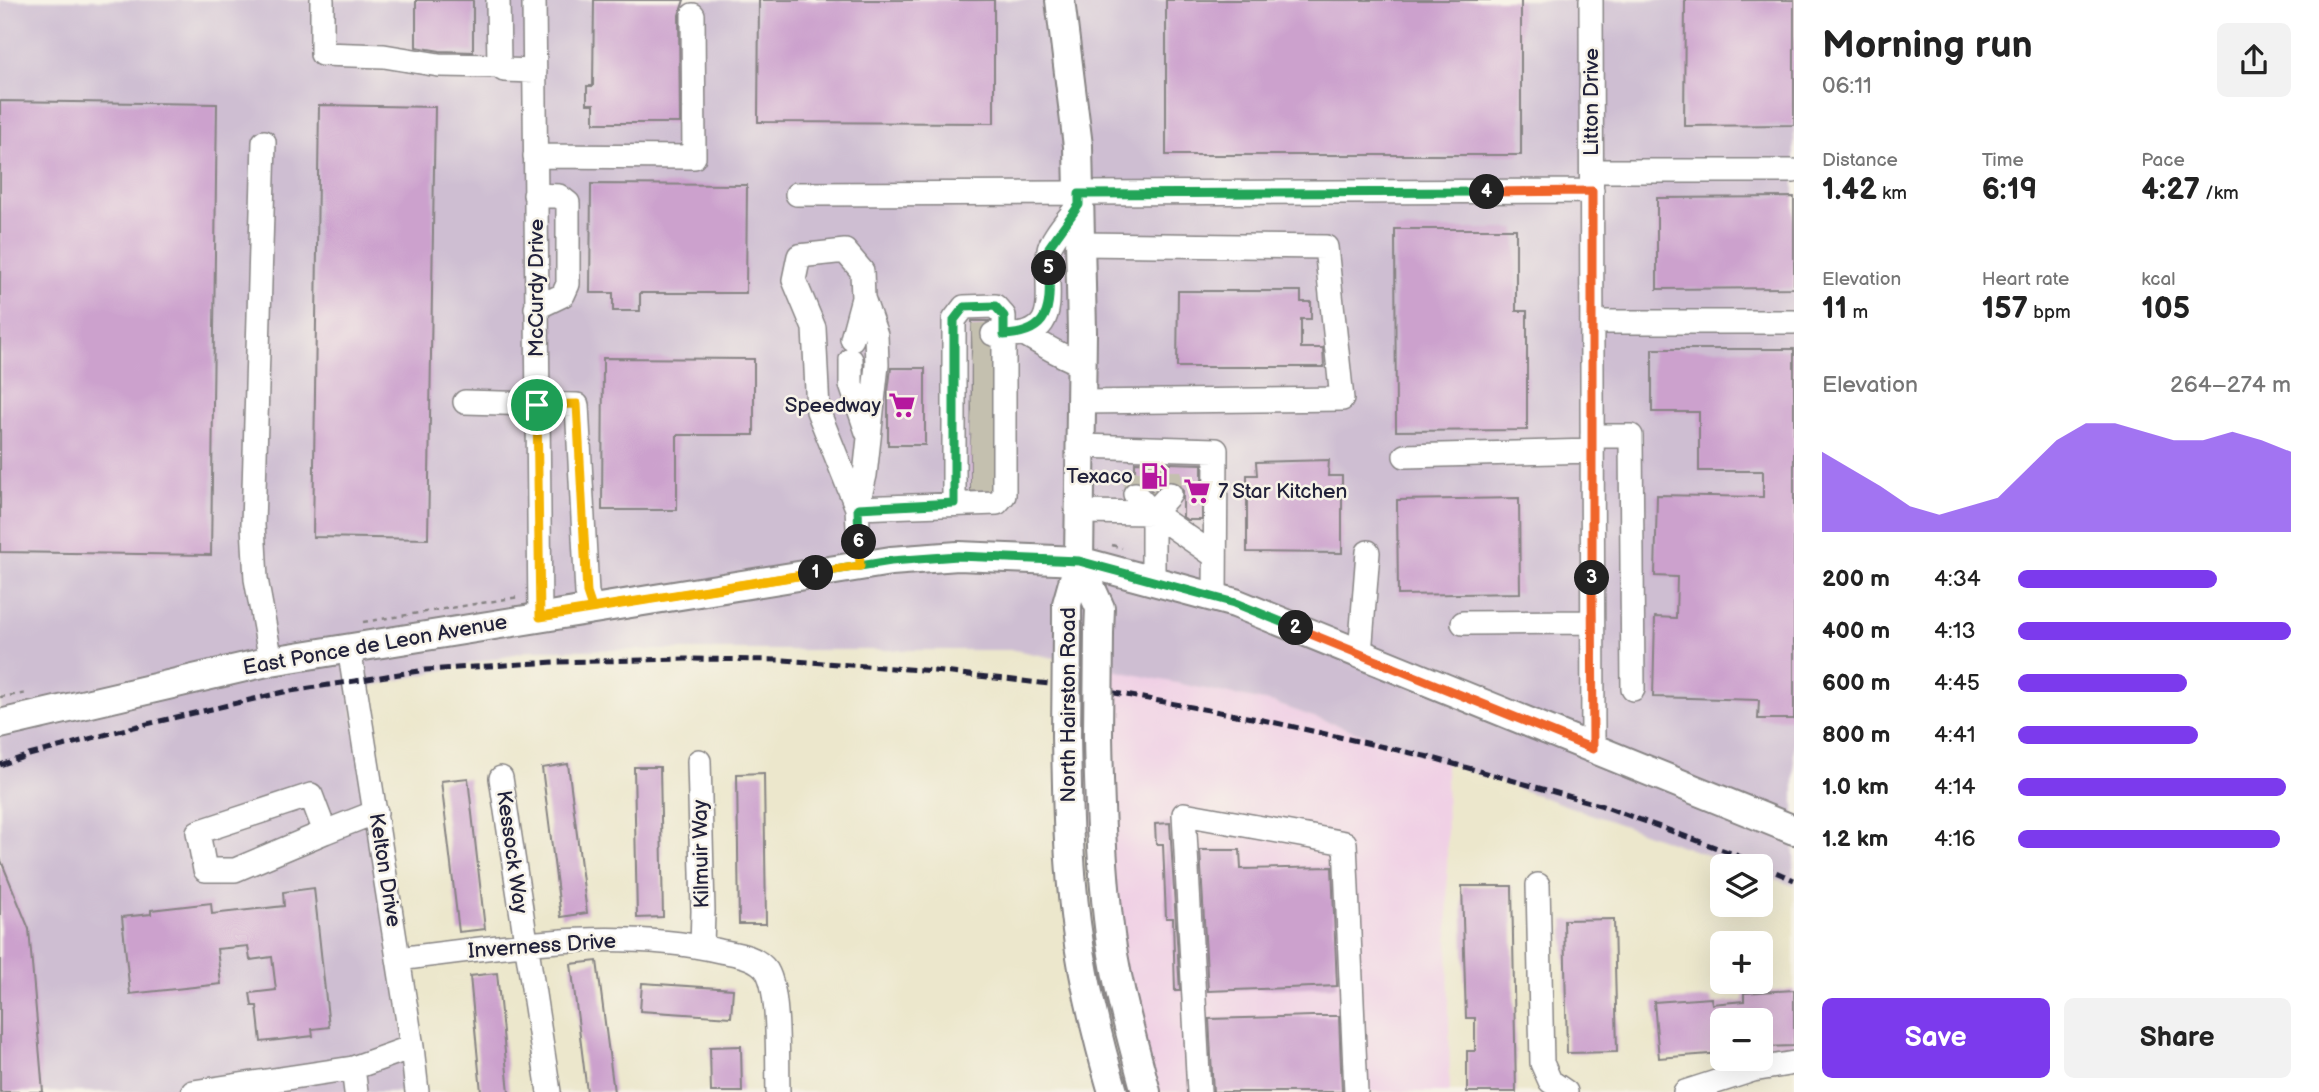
<!DOCTYPE html>
<html lang="en">
<head>
<meta charset="utf-8">
<style>
  body { margin:0; font-family:"Balsamiq Sans",sans-serif; background:#f2f2f2; color:#222; height:100vh; display:flex; flex-direction:column; font-size:26px; white-space:nowrap }
  * { box-sizing:border-box; margin:0 }
  p { font-size:23px; color:#767676 }
  .icon { flex:none; width:38px; height:38px; fill:none; stroke:currentColor; stroke-width:2; stroke-linecap:round; stroke-linejoin:round }
  .map { position:relative; flex:1; overflow:hidden }
  .side { display:flex; flex-direction:column; background:#fff; width:525px }
  .side>* { flex:none }
  .tools { position:absolute; left:1710px; top:854px; display:grid; gap:14px }
  .tools a { display:grid; place-items:center; width:63px; height:63px; border-radius:10px; background:#fff; box-shadow:0 7px 28px #0002; font-size:35px }
  .pin { position:absolute; display:grid; place-items:center; width:60px; height:60px; color:#fff; margin:-30px; border:4px solid #fff; border-radius:50%; box-shadow:0 2px 7px #0007 }
  .km { position:absolute; width:35px; height:35px; margin:-18px; border-radius:50%; background:#222; color:#fff; font-size:19px; line-height:35px; text-align:center }
  .round { display:grid; place-items:center; flex:none; width:74px; height:74px; border-radius:10px; background:#f2f2f2 }
  .summary { display:flex; align-items:center; justify-content:space-between; height:119px; padding:0 28px }
  h1 { font-size:38px; font-weight:800; line-height:52px }
  .stats { display:grid; grid-template-columns:repeat(3,1fr); gap:10px; height:119px; padding:7px 28px }
  .stats div { display:grid; align-content:center }
  .stats b { font-size:30px; font-weight:800 }
  .stats small { font-size:19px; font-weight:400 }
  .stats p { font-size:19px }
  .chart { height:196px; padding:14px 28px }
  .chart p { display:flex; justify-content:space-between }
  .chart svg { width:100%; height:126px; margin-top:7px; fill:#7c3aed; opacity:.7 }
  .button { display:flex; gap:14px; margin-top:auto; padding:14px 28px }
  .button a { flex:1; height:80px; border-radius:10px; background:#7c3aed; color:#fff; font-size:28px; font-weight:800; line-height:80px; text-align:center }
  .button a+a { background:#f2f2f2; color:#222 }
  ul { padding:0 28px; list-style:none; font-size:23px }
  li { display:grid; grid-template-columns:112px 84px 1fr; align-items:center; height:52px }
  li i { height:18px; border-radius:9px; background:#7c3aed }
  main { display:flex; flex:1; min-height:0 }
  .map>svg:first-child { display:block }
</style>
</head>
<body>
<main>
<div class="map">
<svg width="1794" height="1092" viewBox="0 0 1794 1092">
  <rect width="100%" height="100%" fill="#f7f3e8"/>
  <filter id="ink" filterUnits="userSpaceOnUse"><feTurbulence type="fractalNoise" baseFrequency=".0143" numOctaves="2"/><feDisplacementMap in="SourceGraphic" scale="14" xChannelSelector="R" yChannelSelector="G"/><feConvolveMatrix kernelMatrix="1 2 1 2 8 2 1 2 1" color-interpolation-filters="sRGB"/></filter>
  <filter id="wash" filterUnits="userSpaceOnUse"><feTurbulence type="fractalNoise" baseFrequency=".00686" numOctaves="4" result="noise"/><feDisplacementMap in="SourceGraphic" scale="28" xChannelSelector="R" yChannelSelector="G"/><feGaussianBlur stdDeviation="1.57" result="paint"/><feColorMatrix in="noise" values="0 0 0 0 0 0 0 0 0 0 0 0 0 0 0 0 0 1.4 0 .05"/><feComposite in="paint" operator="in"/></filter>
  <g filter="url(#wash)">
    <rect width="100%" height="100%" fill="#ece7cc"/>
    <path fill="#f0d0e5" d="M 1069,660 L 1274,703 L 1446,763 L 1450,1092 L 1135,1092 L 1102,940 Z"/>
    <path fill="#cebed2" d="M 0,0 L 1794,0 L 1794,886 L 1761,874 L 1760,866 L 1739,866 L 1274,703 L 1015,650 L 532,650 L 350,691 L 413,1092 L 0,1092 Z"/>
    <g id="blocks">
      <path fill="#cca1cd" d="M 416,0 L 473,0 L 473,52 L 440,51 L 416,47 Z
        M 594,0 L 684,0 L 679,15 L 680,123 L 594,123 L 594,104 L 587,104 L 587,86 L 593,86 Z
        M 759,0 L 994,0 L 994,123 L 758,122 Z
        M 1166,0 L 1521,0 L 1521,155 L 1166,155 Z
        M 1685,0 L 1794,0 L 1794,125 L 1684,126 Z
        M 0,101 L 217,104 L 211,555 L 0,552 Z
        M 319,105 L 435,107 L 428,539 L 313,537 Z
        M 591,184 L 747,185 L 746,293 L 640,293 L 640,311 L 613,311 L 613,293 L 590,293 Z
        M 1794,197 L 1794,288 L 1657,289 L 1657,198 Z
        M 1395,229 L 1516,229 L 1516,311 L 1527,311 L 1527,430 L 1396,431 Z
        M 1178,291 L 1301,291 L 1301,302 L 1311,302 L 1311,319 L 1301,319 L 1301,348 L 1323,348 L 1324,367 L 1177,367 Z
        M 972,321 L 990,321 L 982,326 L 979,334 L 981,341 L 990,347 L 990,489 L 971,490 Z
        M 1652,349 L 1794,349 L 1794,719 L 1758,719 L 1759,700 L 1653,697 L 1655,617 L 1676,618 L 1677,577 L 1655,576 L 1657,495 L 1763,497 L 1763,471 L 1699,471 L 1699,412 L 1652,412 Z
        M 603,358 L 754,359 L 754,435 L 677,435 L 677,510 L 602,510 Z
        M 891,368 L 925,368 L 925,445 L 888,445 L 888,392 Z
        M 1329,460 L 1328,476 L 1342,476 L 1342,553 L 1247,552 L 1247,475 L 1257,475 L 1256,462 Z
        M 1135,462 L 1202,464 L 1202,520 L 1187,520 L 1183,517 L 1183,490 L 1179,483 L 1172,480 L 1165,481 L 1153,492 L 1145,484 L 1135,480 Z
        M 1519,498 L 1520,593 L 1398,595 L 1397,500 Z
        M 568,764 L 587,913 L 561,917 L 542,768 Z
        M 634,767 L 660,767 L 663,917 L 637,918 Z
        M 764,773 L 766,924 L 739,924 L 737,774 Z
        M 468,778 L 485,929 L 459,932 L 441,781 Z
        M 1170,823 L 1180,991 L 1175,991 L 1173,918 L 1166,918 L 1163,844 L 1156,844 L 1155,824 Z
        M 1200,850 L 1240,850 L 1241,869 L 1332,867 L 1337,986 L 1208,991 Z
        M 0,858 L 29,929 L 43,1092 L 0,1092 Z
        M 1462,886 L 1512,886 L 1516,1092 L 1467,1092 L 1467,1051 L 1475,1051 L 1475,1018 L 1466,1018 Z
        M 314,888 L 329,1027 L 312,1029 L 313,1036 L 261,1042 L 257,1006 L 252,1006 L 250,993 L 276,990 L 272,957 L 250,960 L 248,946 L 217,949 L 221,984 L 130,994 L 122,917 L 151,914 L 151,910 L 211,903 L 212,914 L 284,906 L 283,892 Z
        M 1614,919 L 1617,1052 L 1567,1053 L 1564,920 Z
        M 597,961 L 614,1092 L 587,1092 L 571,964 Z
        M 497,973 L 509,1092 L 481,1092 L 470,976 Z
        M 642,983 L 733,989 L 731,1017 L 640,1011 Z
        M 1794,990 L 1794,1046 L 1760,1047 L 1760,1020 L 1722,1020 L 1722,1053 L 1659,1058 L 1654,1002 L 1711,998 L 1712,1004 L 1744,1001 L 1744,993 Z
        M 1313,1016 L 1339,1016 L 1342,1092 L 1213,1092 L 1209,1019 Z
        M 741,1046 L 742,1092 L 711,1092 L 710,1047 Z"/>
    </g>
  </g>
  <g filter="url(#ink)">
    <use href="#blocks" fill-opacity="0" stroke="#878484" stroke-width="2"/>
    <g fill="none" stroke-linecap="round" stroke-linejoin="round">
      <path stroke="#c4c0af" stroke-width="23" stroke-dasharray="23 11" stroke-linecap="butt" d="M 972,335 L 993,334
        M 972,353 L 993,355
        M 972,371 L 993,371
        M 972,390 L 993,390
        M 972,407 L 993,406
        M 971,423 L 993,424
        M 971,441 L 992,442
        M 1152,457 L 1153,494
        M 971,461 L 992,461
        M 971,479 L 992,479
        M 1135,494 L 1135,457
        M 1170,494 L 1170,457"/>
      <defs>
        <path id="minor" d="M 322,0 L 322,54 L 384,56 L 439,65 L 499,66
          M 498,0 L 499,66 L 504,70 L 535,71
          M 534,0 L 540,617
          M 1591,0 L 1593,749
          M 264,142 L 253,525 L 256,579 L 271,661
          M 535,156 L 694,157 L 693,15
          M 1592,171 L 1794,171
          M 797,194 L 1592,191
          M 535,195 L 559,196 L 568,203 L 568,284 L 563,295 L 536,308
          M 1080,244 L 1326,247 L 1342,399 L 1081,402
          M 845,251 L 862,271 L 863,298 L 876,335 L 877,365 L 865,475 L 857,508 L 818,411 L 814,328 L 794,280 L 799,256 Z
          M 1592,322 L 1794,322
          M 993,334 C 1069,343 1042,292 1049,250 C 1051,238 1072,215 1079,204
          M 1024,334 C 1044,345 1060,356 1082,364
          M 852,339 L 863,298
          M 851,360 L 851,385 L 867,432
          M 465,402 L 577,405 L 587,593 L 592,608
          M 1592,436 L 1631,436 L 1633,689
          M 1081,446 L 1216,450 L 1215,598
          M 1405,456 L 1592,451
          M 1135,494 L 1153,513 L 1215,556
          M 1080,512 L 1153,513 L 1153,580
          M 1153,513 L 1170,494
          M 860,566 L 857,508 L 997,503 L 1004,495 L 1004,316 L 995,306 L 964,307 L 954,320 L 954,504
          M 1463,623 L 1592,622
          M 349,648 L 412,1047 L 417,1092
          M 1360,654 L 1368,552
          M 699,761 L 703,911 L 702,947
          M 501,778 L 549,1092
          M 325,832 L 235,870 L 205,870 L 198,832 L 311,795 L 325,832 L 376,812
          M 1538,885 L 1542,1063 L 1550,1081 L 1566,1092
          M 398,959 C 505,946 613,927 720,951 C 736,954 757,956 767,971 C 780,993 777,1064 778,1092
          M 193,1092 L 353,1068
          M 356,1092 L 353,1068 L 412,1047
          M 1199,1092 L 1184,814 L 1345,843 L 1356,1092
          M 1685,1092 L 1753,1070 L 1794,1063"/>
        <path id="major" d="M 1060,0 L 1078,146 L 1082,332 L 1079,561 L 1067,604 L 1067,633
          M 1079,561 L 1100,608 L 1099,633
          M 0,724 L 271,661 L 891,561 L 958,556 L 1079,561 L 1235,603 L 1794,830
          M 1066,735 C 1067,797 1068,861 1076,923 C 1083,980 1097,1037 1113,1092
          M 1098,735 C 1099,796 1101,857 1108,918 C 1114,977 1131,1035 1146,1092"/>
      </defs>
      <use href="#minor" stroke="#878484" stroke-width="26"/>
      <use href="#major" stroke="#878484" stroke-width="32"/>
      <path stroke="#878484" stroke-width="2.5" stroke-dasharray="5 5" stroke-linecap="butt" d="M 1112,545 L 1122,548
        M 363,622 L 519,597
        M 0,697 L 28,693"/>
      <use href="#minor" stroke="#fff" stroke-width="23"/>
      <use href="#major" stroke="#fff" stroke-width="28"/>
      <path stroke="#22223b" stroke-width="5" stroke-dasharray="10 5" stroke-linecap="butt" d="M 0,765 L 29,755 L 130,728 L 284,692 L 425,670 L 554,662 L 685,659 L 782,660 L 934,671 L 1093,689 L 1263,720 L 1429,757 L 1600,805 L 1731,853 L 1794,880"/>
      <defs>
        <path id="major-bridge" d="M 1066,735 L 1067,633
          M 1098,735 L 1099,633"/>
      </defs>
      <use href="#major-bridge" stroke="#878484" stroke-width="32" stroke-linecap="butt"/>
      <use href="#major-bridge" stroke="#fff" stroke-width="28"/>
    </g>
  </g>
  <g fill="none" stroke-linecap="round" stroke-linejoin="round" filter="url(#ink)">
    <defs>
      <path id="split-1" d="M 537,405 L 540,617 L 816,573"/>
      <path id="split-2" d="M 816,573 L 891,561 L 958,556 L 1079,561 L 1235,603 L 1296,628"/>
      <path id="split-3" d="M 1296,628 L 1593,749 L 1592,578"/>
      <path id="split-4" d="M 1487,192 L 1592,191 L 1592,578"/>
      <path id="split-5" d="M 1049,268 L 1049,247 L 1079,205 L 1079,194 L 1487,192"/>
      <path id="split-6" d="M 859,542 L 858,508 L 954,503 L 954,320 L 964,307 L 995,306 L 1004,316 L 1004,335 C 1052,333 1050,307 1049,268"/>
      <path id="split-7" d="M 537,405 L 577,404 L 587,593 L 592,608 L 860,566 L 859,542"/>
    </defs>
    <use href="#split-1" stroke="#fff" stroke-width="14"/>
    <use href="#split-2" stroke="#fff" stroke-width="14"/>
    <use href="#split-3" stroke="#fff" stroke-width="14"/>
    <use href="#split-4" stroke="#fff" stroke-width="14"/>
    <use href="#split-5" stroke="#fff" stroke-width="14"/>
    <use href="#split-6" stroke="#fff" stroke-width="14"/>
    <use href="#split-7" stroke="#fff" stroke-width="14"/>
    <use href="#split-1" stroke="#f5b400" stroke-width="9"/>
    <use href="#split-2" stroke="#22a559" stroke-width="9"/>
    <use href="#split-3" stroke="#f0652b" stroke-width="9"/>
    <use href="#split-4" stroke="#f0652b" stroke-width="9"/>
    <use href="#split-5" stroke="#22a559" stroke-width="9"/>
    <use href="#split-6" stroke="#22a559" stroke-width="9"/>
    <use href="#split-7" stroke="#f5b400" stroke-width="9"/>
  </g>
  <defs>
    <symbol id="supermarket-bare" viewBox="-9 -9 18 18"><path d="M-6-5.5h2.5l.6 2H6L4.5 2H-2.5L-4.4-4H-6ZM-1.5 3.2a1.3 1.3 0 1 0 .1 0ZM3 3.2a1.3 1.3 0 1 0 .1 0Z" fill="#b5179e" stroke="#f7f3e8" stroke-width="2.5" paint-order="stroke"/></symbol>
    <symbol id="fuel-bare" viewBox="-9 -9 18 18"><path d="M-5.5-6h7V0h2V4h1.3V-2.5L3-4.5l.8-.8L6-3V5H2.5V1h-1V6h-7ZM-4.2-4.7v3.2H.2V-4.7Z" fill="#b5179e" stroke="#f7f3e8" stroke-width="2.5" paint-order="stroke"/></symbol>
  </defs>
  <g fill-rule="evenodd">
    <use href="#supermarket-bare" x="883" y="386" width="38" height="38"/>
    <use href="#fuel-bare" x="1135" y="457" width="38" height="38"/>
    <use href="#supermarket-bare" x="1178" y="472" width="38" height="38"/>
  </g>
  <g text-anchor="middle" dominant-baseline="central" stroke-width="5" stroke-linejoin="round" paint-order="stroke">
    <g font-size="21" fill="#22223b" stroke="#f7f3e8">
      <text transform="translate(1591 102) rotate(-90)">Litton Drive</text>
      <text transform="translate(536 288) rotate(-90)">McCurdy Drive</text>
      <text transform="translate(375 645) rotate(-10)">East Ponce de Leon Avenue</text>
      <text transform="translate(1068 705) rotate(-90)">North Hairston Road</text>
      <text transform="translate(512 852) rotate(82)">Kessock Way</text>
      <text transform="translate(701 854) rotate(-91)">Kilmuir Way</text>
      <text transform="translate(385 870) rotate(81)">Kelton Drive</text>
      <text transform="translate(542 946) rotate(-4)">Inverness Drive</text>
    </g>
    <g font-size="21" fill="#22223b" stroke="#f7f3e8" text-anchor="end">
      <text x="881" y="405">Speedway</text>
      <text x="1133" y="476">Texaco</text>
      <text x="1218" y="491" text-anchor="start">7 Star Kitchen</text>
    </g>
  </g>
</svg>
<div class="tools">
<a><svg class="icon" aria-label="layers" viewBox="0 0 24 24"><path d="M12 4l9 5-9 5-9-5zM3 14l9 5 9-5"/></svg></a>
<a>+</a>
<a>−</a>
</div>
<div class="pin" style="left:537px;top:405px;background:#1e9e55"><svg class="icon" aria-label="arrive" viewBox="0 0 24 24"><path d="M6 21V4h12l-3 4 3 4H6"/></svg></div>
<b class="km" style="left:816px;top:573px">1</b>
<b class="km" style="left:1296px;top:628px">2</b>
<b class="km" style="left:1592px;top:578px">3</b>
<b class="km" style="left:1487px;top:192px">4</b>
<b class="km" style="left:1049px;top:268px">5</b>
<b class="km" style="left:859px;top:542px">6</b>
</div>
<section class="side">
<div class="summary"><div><h1>Morning run</h1><p>06:11</p></div><a class="round"><svg class="icon" aria-label="share" viewBox="0 0 24 24"><path d="M12 15V3M7 8l5-5 5 5M5 13v7h14v-7"/></svg></a></div>
<div class="stats">
<div><p>Distance</p><b>1.42<small> km</small></b></div>
<div><p>Time</p><b>6:19</b></div>
<div><p>Pace</p><b>4:27<small> /km</small></b></div>
</div>
<div class="stats">
<div><p>Elevation</p><b>11<small> m</small></b></div>
<div><p>Heart rate</p><b>157<small> bpm</small></b></div>
<div><p>kcal</p><b>105</b></div>
</div>
<div class="chart"><p><span>Elevation</span>264–274 m</p>
<svg viewBox="0 0 160 44" preserveAspectRatio="none"><path d="M0 44V16L10 22L20 28L30 35L40 38L50 35L60 32L70 22L80 12L90 6L100 6L110 9L120 12L130 12L140 9L150 12L160 16V44z"/></svg>
</div>
<ul>
<li><b>200 m</b>4:34<i style="width:73%"></i></li>
<li><b>400 m</b>4:13<i style="width:100%"></i></li>
<li><b>600 m</b>4:45<i style="width:62%"></i></li>
<li><b>800 m</b>4:41<i style="width:66%"></i></li>
<li><b>1.0 km</b>4:14<i style="width:98%"></i></li>
<li><b>1.2 km</b>4:16<i style="width:96%"></i></li>
</ul>
<div class="button"><a>Save</a><a>Share</a></div>
</section>
</main>
</body>
</html>
